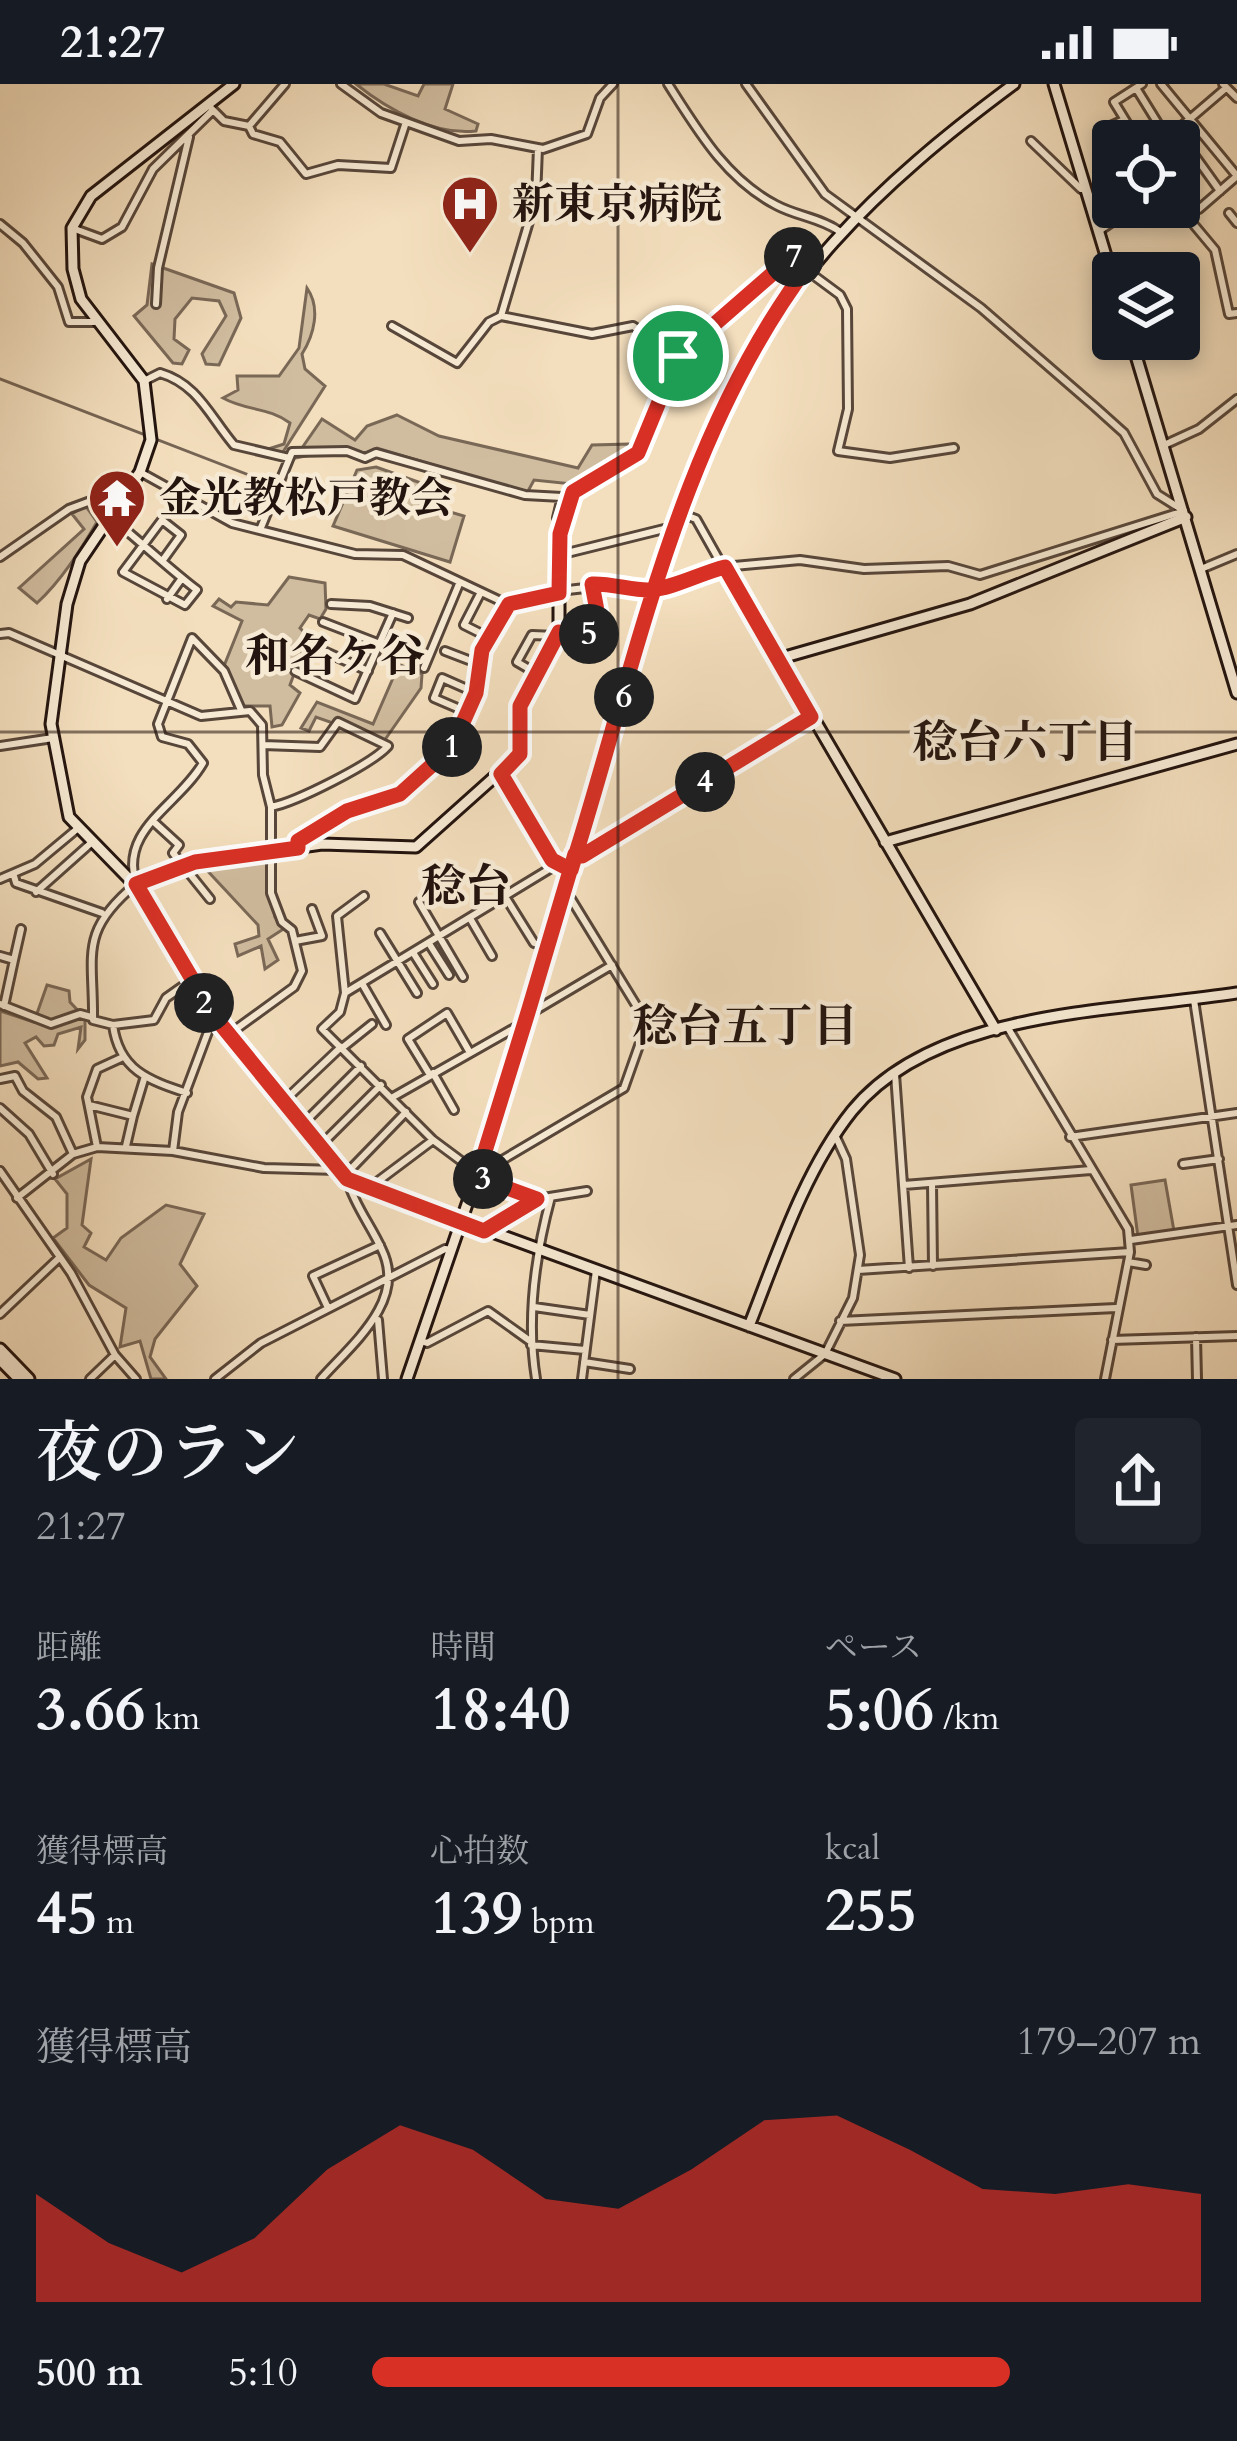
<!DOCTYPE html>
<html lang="ja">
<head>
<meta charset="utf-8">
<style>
  body { margin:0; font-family:Cardo,"Noto Serif JP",serif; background:#20242c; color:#f1f3f6; height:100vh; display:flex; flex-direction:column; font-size:45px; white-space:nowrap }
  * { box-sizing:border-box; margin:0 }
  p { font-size:39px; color:#9ea1a6 }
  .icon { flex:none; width:66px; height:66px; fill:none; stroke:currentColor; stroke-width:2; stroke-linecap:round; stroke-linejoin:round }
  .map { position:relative; height:1295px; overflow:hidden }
  .details { display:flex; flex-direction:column; background:#171b24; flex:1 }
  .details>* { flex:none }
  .tools { position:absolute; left:1092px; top:36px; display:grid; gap:24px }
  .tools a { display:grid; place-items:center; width:108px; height:108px; border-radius:12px; background:#171b24; box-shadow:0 6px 18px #0003; font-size:60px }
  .pin { position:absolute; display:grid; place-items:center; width:102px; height:102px; color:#fff; margin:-51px; border:6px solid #fff; border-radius:50%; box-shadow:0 3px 12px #0007 }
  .km { position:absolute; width:60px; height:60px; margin:-30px; border-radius:50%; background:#222; color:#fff; font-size:33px; line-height:60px; text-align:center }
  .round { display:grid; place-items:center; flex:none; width:126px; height:126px; border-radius:12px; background:#20242c }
  .overview { display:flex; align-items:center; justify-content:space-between; height:204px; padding:0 36px }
  h1 { font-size:66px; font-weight:600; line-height:90px }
  .stats { display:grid; grid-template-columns:repeat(3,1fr); gap:18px; height:204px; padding:12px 36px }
  .stats div { display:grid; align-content:center }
  .stats b { font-size:60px; font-weight:600 }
  .stats small { font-size:33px; font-weight:400 }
  .stats p { font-size:33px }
  .chart { height:336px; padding:24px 36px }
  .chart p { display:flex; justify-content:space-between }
  .chart svg { width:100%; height:216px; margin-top:12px; fill:#d93025; opacity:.7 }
  ul { padding:0 36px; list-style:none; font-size:39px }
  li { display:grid; grid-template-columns:192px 144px 1fr; align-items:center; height:90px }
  li i { height:30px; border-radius:15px; background:#d93025 }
  .status { display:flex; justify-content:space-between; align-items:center; height:84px; padding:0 60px; background:#171b24; direction:ltr }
  .status svg { height:33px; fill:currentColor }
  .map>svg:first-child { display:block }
</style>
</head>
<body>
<div class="status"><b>21:27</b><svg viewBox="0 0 49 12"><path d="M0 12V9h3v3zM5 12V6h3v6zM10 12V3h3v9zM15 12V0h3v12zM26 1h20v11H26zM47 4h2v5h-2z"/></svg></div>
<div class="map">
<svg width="1237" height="1295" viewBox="0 0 1237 1295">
  <rect width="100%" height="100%" fill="#f3debd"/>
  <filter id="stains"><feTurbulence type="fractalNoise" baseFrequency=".00167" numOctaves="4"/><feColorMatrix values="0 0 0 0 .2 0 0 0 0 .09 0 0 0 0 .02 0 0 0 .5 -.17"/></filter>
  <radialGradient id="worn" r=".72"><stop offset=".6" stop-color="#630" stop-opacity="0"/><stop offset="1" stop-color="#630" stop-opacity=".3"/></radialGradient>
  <path fill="#d0bc9f" stroke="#7a6857" stroke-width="3" d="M 356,0 L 384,0 L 418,12 L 424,0 L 453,0 L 445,25 L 478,40 L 476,47 C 435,52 387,25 356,0 Z
    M 152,180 L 234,209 L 241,234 L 219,281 L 206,280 L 202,270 L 226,232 L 219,217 L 192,214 L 175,235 L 174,255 L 189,266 L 182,280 L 173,279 L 134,232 L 147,221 Z
    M 307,204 C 321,224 314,251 302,270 L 305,285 L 325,302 L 283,368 L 272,371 L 265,366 L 284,360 L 290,339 C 269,323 246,327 223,314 L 238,306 L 237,292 L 279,292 L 299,264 Z
    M 397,331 L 439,352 L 578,384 L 592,361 L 633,360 L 572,400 L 534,396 L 527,409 L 377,364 L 360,372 L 346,364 L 295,374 L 322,335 L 355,356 L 367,342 Z
    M 376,383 L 421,399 L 416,418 L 464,432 L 450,478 L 333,442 L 357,386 Z
    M 85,421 L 97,438 C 80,467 61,497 37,519 L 19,504 L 84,445 L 72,430 Z
    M 289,493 L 325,499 L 326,525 L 320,535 L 309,531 L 300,544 L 308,552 L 290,601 L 300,609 L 282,641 L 272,643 L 270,622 L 243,622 L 224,582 L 242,537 L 213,522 L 219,515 L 231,523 L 236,518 L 268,521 Z
    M 393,578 L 422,590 L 421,604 L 384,657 L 316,633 L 309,647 L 301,644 L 317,618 L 373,640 L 393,594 Z
    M 257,773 L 267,777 L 275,833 L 285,844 L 268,855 L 278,876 L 265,885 L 261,862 L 238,872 L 235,860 L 259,852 L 258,841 L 203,782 Z
    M 47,901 L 69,907 L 70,918 L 85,934 L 85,956 L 78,965 L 81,943 L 58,950 L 54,961 L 44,962 L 36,953 L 25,959 L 47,994 L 38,995 L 18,978 L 0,982 L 0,927 L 34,938 Z
    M 91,1075 L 82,1141 L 91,1149 L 84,1163 L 106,1176 L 121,1154 L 166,1121 L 204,1130 L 180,1180 L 197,1202 L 155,1255 L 150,1273 L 166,1295 L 151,1295 L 140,1257 L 120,1263 L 126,1224 L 89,1201 L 53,1154 L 67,1144 L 67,1110 L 55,1095 Z
    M 1165,1096 L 1174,1147 L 1138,1153 L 1131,1101 Z"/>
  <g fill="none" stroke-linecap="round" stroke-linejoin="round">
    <path stroke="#756454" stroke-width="3" d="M 0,295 L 324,420"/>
    <defs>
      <path id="street" d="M 341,0 L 381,29 L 459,57 L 491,55 L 543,65 L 587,50 L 600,14 L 613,0
        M 668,0 C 698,47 726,95 776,121 C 796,132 821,134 839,147
        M 746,0 L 825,110 L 981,224 L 1094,322 L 1124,349 L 1157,410 L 1181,425
        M 1161,0 L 1237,92 L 1199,125 L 1183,129
        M 1223,0 L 1237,14
        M 1136,4 L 1167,54
        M 212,25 L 224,37 L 249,42 L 285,0
        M 249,42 L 253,50 L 280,58 L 306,90 L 338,81 L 391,84 L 405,41
        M 1177,47 L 1220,107
        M 1031,57 L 1081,105 L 1086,103
        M 1138,57 L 1114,18 L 1142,0
        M 1164,57 L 1226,4
        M 538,64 L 536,114 L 501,232 L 592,250 L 633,242 L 678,272
        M 1113,93 L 1101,46 L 1124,36
        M 1091,118 L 1113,101
        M 1155,123 L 1160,131 L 1169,123
        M 1179,123 L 1215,166 L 1229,230 L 1237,229
        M 1229,129 L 1237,139
        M 0,140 L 23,159 L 58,203 L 69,238 L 94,238
        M 72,144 L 102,155 L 122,143 L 153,85 L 213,26
        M 1099,147 L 1134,123
        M 809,188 L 840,211 L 847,225 L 848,325 L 838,367 L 890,374 L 954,364
        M 156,220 L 158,184 L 189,53
        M 392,242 L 457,279 L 489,238 L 501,232
        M 144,297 L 160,289 C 198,300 210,333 234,361 L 289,374
        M 1164,361 L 1199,345 L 1237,315
        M 140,388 L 232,439 L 355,470 L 403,471 L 509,521 L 559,509
        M 110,433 C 140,457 168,484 197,506 L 185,521 L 123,488 L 162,436 L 181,451 L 163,476
        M 260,446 L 292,368 L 347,367 L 365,374 L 376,369 L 525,411 L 562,413 L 557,434 L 563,436
        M 559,471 L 668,444 L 688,432 L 696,435 L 723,483 L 800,476 L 864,485 L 948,482 L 980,491 L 1184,427
        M 0,473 L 69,425 L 131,402
        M 1201,485 L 1237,470
        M 559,507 L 629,499 L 649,506 L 723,483
        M 480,510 L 464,541 L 488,553
        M 167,515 L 182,494
        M 331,520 L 370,522 L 408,534
        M 323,538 L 380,560
        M 559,547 L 577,552 L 601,547 L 592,500
        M 0,550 L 9,549 L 201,632 L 250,627 L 262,641 L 263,691 L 271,723 L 271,809 L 282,838 L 292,846 L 302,887 L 294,903 L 228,951
        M 308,560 L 368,587
        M 445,567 L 479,580
        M 424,584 L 459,500
        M 295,587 L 355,615 L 393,529
        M 536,589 L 517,578 L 532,551 L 556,552
        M 469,629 L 434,614 L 442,594 L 476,609
        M 263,661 L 320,663 L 338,638 L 388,662 C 372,680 296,718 271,723
        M 0,662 L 53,654
        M 501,690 L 556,781
        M 155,739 L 179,761 L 173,769 L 210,815
        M 298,765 L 298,757 L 347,727 L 400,710 L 452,663 L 476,609 L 482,566 L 509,521
        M 14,792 L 16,799 L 102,829
        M 0,795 L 35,780 L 77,745
        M 36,808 L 91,759
        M 506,814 L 534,859 L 547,863
        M 419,818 L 463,893
        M 471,836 L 492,872
        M 380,849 L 417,909
        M 295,857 L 322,852 L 312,825
        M 430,861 L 449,891
        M 414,870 L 433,900
        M 0,872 L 14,876 L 21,845
        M 363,901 L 386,941
        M 345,909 L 337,832 L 364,812
        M 1194,916 L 1237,1201
        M 0,920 L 51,940 L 80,930 L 91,933
        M 4,922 L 14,876
        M 529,925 L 536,926 L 612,881
        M 113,941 L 154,936 L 166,914 L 190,897
        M 1008,944 L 1128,1145 L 1130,1168 L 1105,1295
        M 342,964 L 372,940
        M 433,989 L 454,1026
        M 895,990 L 909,1184
        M 430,991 L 408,955 L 447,929 L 469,967
        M 0,995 L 15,992 L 23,1007 L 56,1033 L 73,1070
        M 187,1009 C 148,996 119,986 113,941 L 93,936 C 94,871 78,848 136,800 C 119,745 178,722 203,679 L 188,660 L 162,653 L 158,640 L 192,554 L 224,587 L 241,626
        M 393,1013 L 525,938
        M 283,1018 L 341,963
        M 89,1021 L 133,1032 L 126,1062
        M 0,1024 L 29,1050 L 53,1090
        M 133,1032 L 145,992
        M 301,1042 L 361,982
        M 1070,1053 L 1237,1029
        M 320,1062 L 381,1001
        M 97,1063 L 87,1013 L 97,985 L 121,974
        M 173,1067 L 178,1028 L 214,932
        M 1183,1080 L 1219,1075
        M 480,1084 L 487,1085 L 624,1004 L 647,939 L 571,815 L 563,812
        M 0,1087 L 71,1189 L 115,1271 L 136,1295
        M 476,1088 L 433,1056 L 322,945 L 340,928 L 345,909 L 556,781 L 571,786
        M 344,1092 L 406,1028
        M 477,1093 L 537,1115 L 587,1107
        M 932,1100 L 933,1182
        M 904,1101 L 1091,1086
        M 369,1104 L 433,1056
        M 17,1114 L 73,1070 L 97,1063 L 173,1067 L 264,1084 L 338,1086
        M 484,1146 L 534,1117
        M 1131,1156 L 1237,1141
        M 1128,1178 L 1146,1181
        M 858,1186 L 1130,1168
        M 534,1223 L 590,1231
        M 328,1224 L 313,1192 L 380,1161
        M 0,1230 L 59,1174
        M 378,1236 L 383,1295
        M 840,1237 L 1116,1224
        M 1196,1253 L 1197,1295
        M 1112,1256 L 1237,1252
        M 421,1257 L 427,1259 L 488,1227 L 530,1257
        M 531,1261 L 585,1266
        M 584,1278 L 630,1285
        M 90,1295 L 115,1271
        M 215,1295 L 261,1259 L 445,1165 L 452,1166
        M 321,1295 C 351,1261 407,1217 382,1166 C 372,1143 355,1122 348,1098
        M 536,1295 C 526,1234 535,1172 551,1113
        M 582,1295 L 596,1186
        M 794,1295 L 825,1270 L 853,1214 L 860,1171 L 846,1075 L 835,1051"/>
      <path id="secondary" d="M 234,0 L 91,112 L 72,144 L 73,185 L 81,215 L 144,297 L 151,356 L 140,388 L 80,477 L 67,520 L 51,640 L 69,733 L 143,809 L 214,932 L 347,1095 L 895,1295
        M 1054,0 L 1113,195
        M 1131,255 L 1237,609
        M 705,360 C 775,199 875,103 1014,0
        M 725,483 L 996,946
        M 778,575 L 970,520 L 1186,433
        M 885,758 L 1237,660
        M 575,770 L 582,772 L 811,633
        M 136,800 L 195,778 L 322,760 L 416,763 L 520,670 L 520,622 L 559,547 L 559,462 L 573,408 L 638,369 L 678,272 L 788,176 L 811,178
        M 749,1242 C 777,1171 804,1087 852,1027 C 935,925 1116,928 1237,909
        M 0,1265 L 29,1295
        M 0,1276 L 19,1295
        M 407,1295 L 478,1088 L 654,517"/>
    </defs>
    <use href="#street" stroke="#57463a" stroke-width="12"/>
    <use href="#secondary" stroke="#23140f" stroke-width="15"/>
    <use href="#street" stroke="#f7ead4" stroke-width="6"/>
    <use href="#secondary" stroke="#f7ead4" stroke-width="9"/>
    <defs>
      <path id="secondary-bridge" d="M 654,517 L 705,360"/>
    </defs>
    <use href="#secondary-bridge" stroke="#23140f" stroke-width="15" stroke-linecap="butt"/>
    <use href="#secondary-bridge" stroke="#f7ead4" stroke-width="9"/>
  </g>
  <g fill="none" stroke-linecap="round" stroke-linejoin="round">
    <defs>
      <path id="route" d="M 678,272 L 638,369 L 573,408 L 560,450 L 559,509 L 509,520 L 482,566 L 476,609 L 452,663 L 400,710 L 347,727 L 298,757 L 298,764 L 195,778 L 136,800 L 214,932 L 347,1095 L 484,1147 L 537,1115 L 477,1093 L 525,938 L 529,925 C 544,873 560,822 575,770 L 582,772 L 811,633 L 725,483 C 701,489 674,504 650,506 C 634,507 611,499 592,500 L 601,548 L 577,552 L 559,548 L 520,622 L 520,670 L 501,690 L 552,776 L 571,786 L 578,763 C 640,562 682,348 811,178 L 788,176 L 678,272"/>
    </defs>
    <use href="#route" stroke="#fff" stroke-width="24"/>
    <use href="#route" stroke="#d93025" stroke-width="15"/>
  </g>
  <path fill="none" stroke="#23140f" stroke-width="3" stroke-opacity="0.55" d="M 618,0 L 618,1295M 0,648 L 1237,648"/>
  <defs>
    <symbol id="hospital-pin" viewBox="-11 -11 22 30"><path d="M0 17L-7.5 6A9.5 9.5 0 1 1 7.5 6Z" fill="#8f2418" stroke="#f7ead4"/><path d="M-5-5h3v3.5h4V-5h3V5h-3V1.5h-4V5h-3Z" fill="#fff"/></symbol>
    <symbol id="temple-pin" viewBox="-11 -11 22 30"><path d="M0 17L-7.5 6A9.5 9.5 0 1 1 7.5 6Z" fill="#8f2418" stroke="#f7ead4"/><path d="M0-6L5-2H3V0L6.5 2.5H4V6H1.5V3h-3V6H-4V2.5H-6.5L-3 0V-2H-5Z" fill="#fff"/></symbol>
  </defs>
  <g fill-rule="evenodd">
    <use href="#hospital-pin" x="437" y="87" width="66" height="90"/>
    <use href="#temple-pin" x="84" y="381" width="66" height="90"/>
  </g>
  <g text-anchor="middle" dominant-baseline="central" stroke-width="9" stroke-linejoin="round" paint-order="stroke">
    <g font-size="42" font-weight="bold" fill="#23140f" stroke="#f7ead4" text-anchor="start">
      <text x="512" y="120">新東京病院</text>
      <text x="159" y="414">金光教松戸教会</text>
    </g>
    <g font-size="45" font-weight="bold" fill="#23140f" stroke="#f7ead4">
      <text x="335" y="572">和名ケ谷</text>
      <text x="1025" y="658">稔台六丁目</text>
      <text x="466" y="802">稔台</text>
      <text x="745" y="942">稔台五丁目</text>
    </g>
  </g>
  <rect width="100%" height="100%" filter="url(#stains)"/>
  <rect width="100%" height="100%" fill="url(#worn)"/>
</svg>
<div class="tools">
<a><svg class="icon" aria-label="locate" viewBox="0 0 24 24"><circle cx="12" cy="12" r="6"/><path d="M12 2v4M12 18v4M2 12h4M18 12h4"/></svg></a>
<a><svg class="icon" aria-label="layers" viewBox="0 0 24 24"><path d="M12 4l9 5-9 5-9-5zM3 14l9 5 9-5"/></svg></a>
</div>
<div class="pin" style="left:678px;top:272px;background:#1e9e55"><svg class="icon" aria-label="arrive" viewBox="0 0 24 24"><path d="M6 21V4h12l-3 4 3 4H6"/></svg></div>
<b class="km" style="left:452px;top:663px">1</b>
<b class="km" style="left:204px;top:919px">2</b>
<b class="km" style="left:483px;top:1095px">3</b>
<b class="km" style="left:705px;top:698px">4</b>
<b class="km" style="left:589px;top:550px">5</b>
<b class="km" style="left:624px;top:613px">6</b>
<b class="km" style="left:794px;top:173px">7</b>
</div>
<section class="details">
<div class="overview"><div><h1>夜のラン</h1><p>21:27</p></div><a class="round"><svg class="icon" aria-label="share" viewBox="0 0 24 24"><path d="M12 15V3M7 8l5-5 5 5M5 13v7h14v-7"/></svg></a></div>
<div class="stats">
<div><p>距離</p><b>3.66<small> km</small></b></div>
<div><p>時間</p><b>18:40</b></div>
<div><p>ペース</p><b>5:06<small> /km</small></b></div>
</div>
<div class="stats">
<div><p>獲得標高</p><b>45<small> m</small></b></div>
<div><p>心拍数</p><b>139<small> bpm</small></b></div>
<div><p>kcal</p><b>255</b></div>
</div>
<div class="chart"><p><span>獲得標高</span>179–207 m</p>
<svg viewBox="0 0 160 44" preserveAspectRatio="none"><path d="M0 44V22L10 32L20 38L30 31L40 17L50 8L60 13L70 23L80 25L90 17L100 7L110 6L120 13L130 21L140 22L150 20L160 22V44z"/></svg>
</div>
<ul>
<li><b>500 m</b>5:10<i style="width:77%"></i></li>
</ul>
</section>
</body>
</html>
